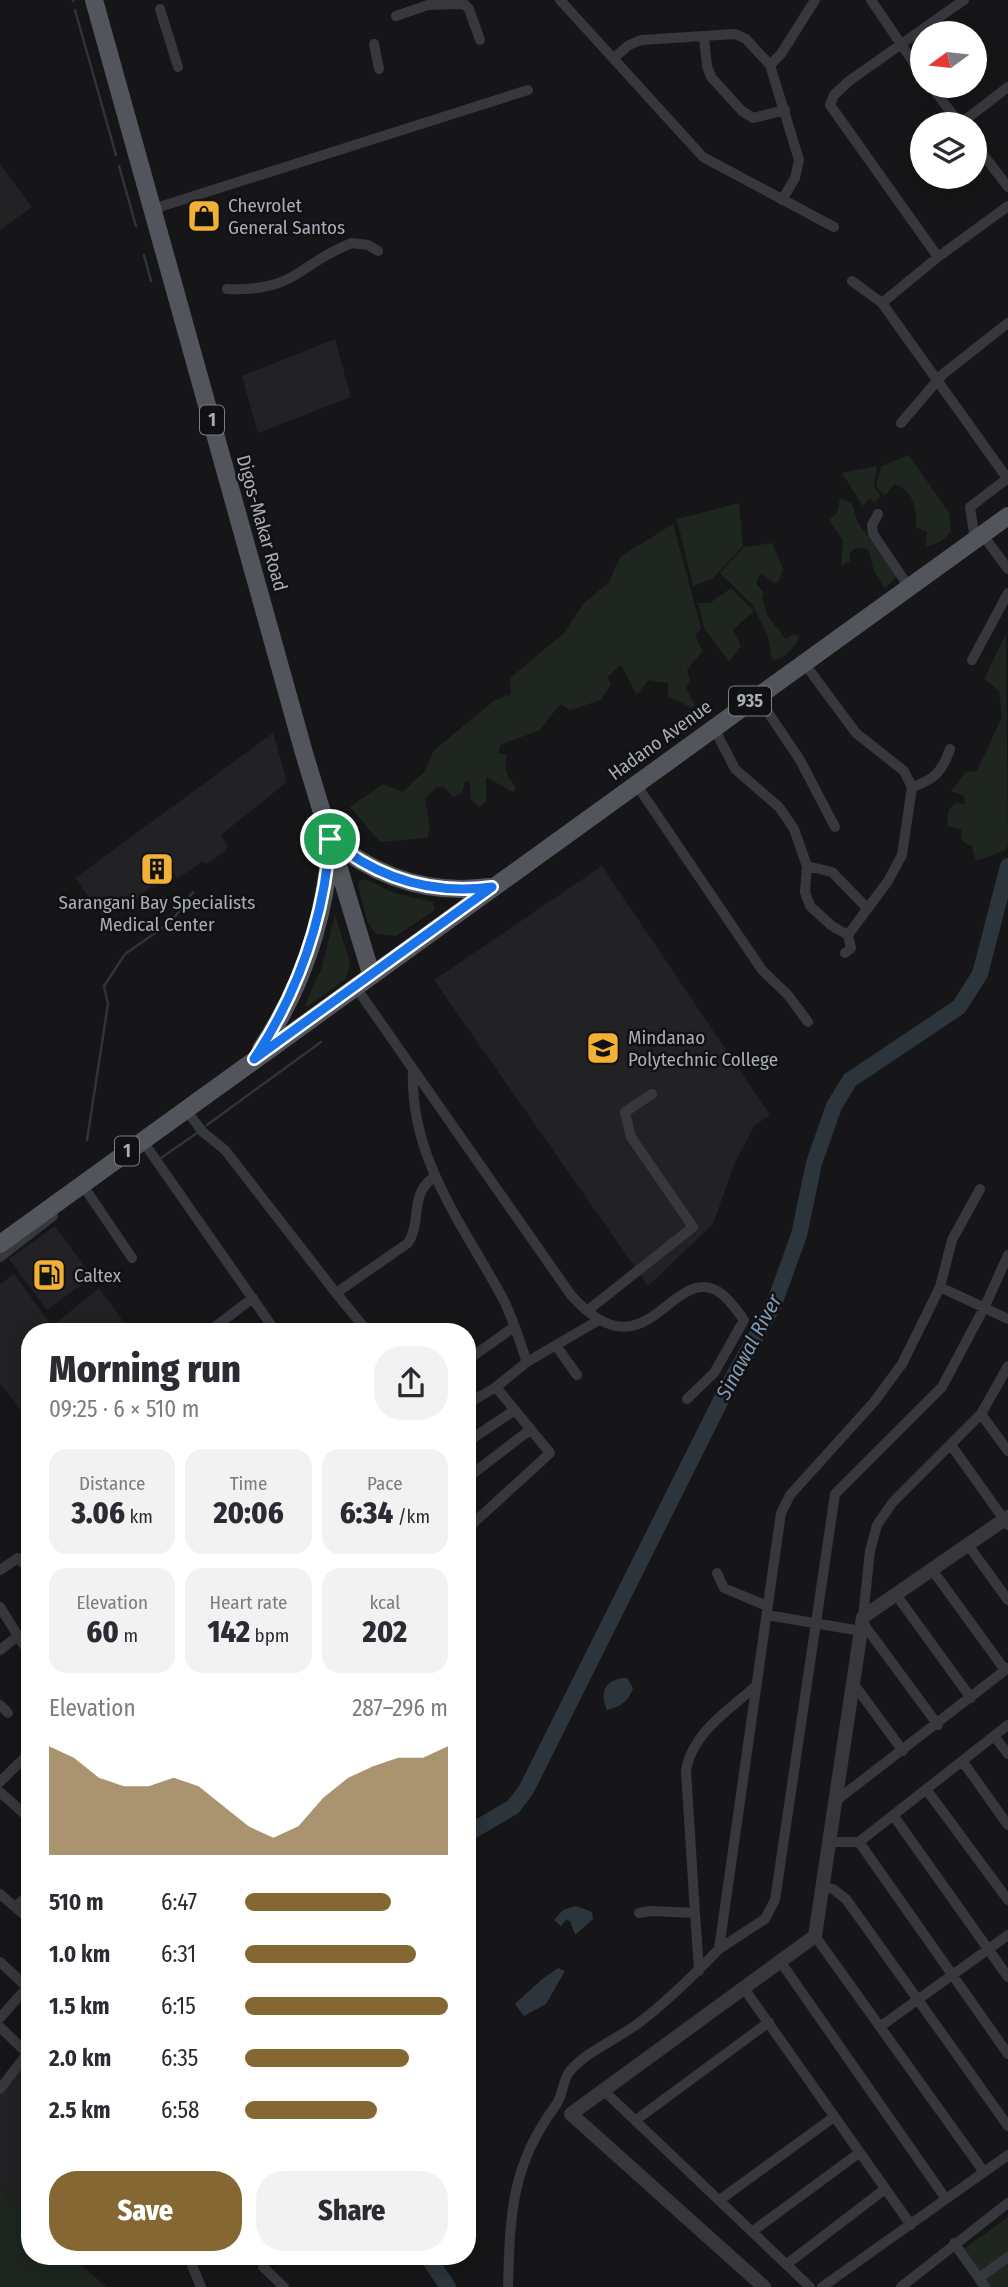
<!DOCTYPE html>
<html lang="en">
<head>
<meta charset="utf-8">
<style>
  body { margin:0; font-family:"Fira Sans Condensed",sans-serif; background:#f2f2f3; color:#2b2b33; height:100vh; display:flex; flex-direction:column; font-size:26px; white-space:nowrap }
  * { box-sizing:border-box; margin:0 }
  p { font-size:23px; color:#7c7c81 }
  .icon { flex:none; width:38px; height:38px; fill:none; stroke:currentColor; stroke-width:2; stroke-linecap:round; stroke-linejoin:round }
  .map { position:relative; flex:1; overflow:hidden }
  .details { position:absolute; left:21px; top:1323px; width:455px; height:942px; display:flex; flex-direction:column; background:#fff; border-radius:28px; box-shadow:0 4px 18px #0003 }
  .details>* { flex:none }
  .needle { width:46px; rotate:255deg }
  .fabs { position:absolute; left:910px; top:21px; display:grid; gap:14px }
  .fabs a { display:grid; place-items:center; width:77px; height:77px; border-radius:50%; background:#fff; box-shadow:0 4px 18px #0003; font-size:35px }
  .pin { position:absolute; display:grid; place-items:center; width:60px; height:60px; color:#fff; margin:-30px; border:4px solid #fff; border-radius:50%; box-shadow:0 2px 7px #0007 }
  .round { display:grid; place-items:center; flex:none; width:74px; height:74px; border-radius:28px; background:#f2f2f3 }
  .summary { display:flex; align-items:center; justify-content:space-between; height:119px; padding:0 28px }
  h1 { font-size:38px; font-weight:800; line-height:52px }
  .metrics { display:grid; grid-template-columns:repeat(3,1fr); gap:10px; height:119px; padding:7px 28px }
  .metrics div { display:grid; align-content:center; border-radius:18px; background:#f2f2f3; text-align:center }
  .metrics b { font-size:30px; font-weight:800 }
  .metrics small { font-size:19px; font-weight:400 }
  .metrics p { font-size:19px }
  .chart { height:196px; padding:14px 28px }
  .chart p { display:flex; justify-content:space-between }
  .chart svg { width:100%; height:126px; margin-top:7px; fill:#856733; opacity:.7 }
  .primary-button { display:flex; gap:14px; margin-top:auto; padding:14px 28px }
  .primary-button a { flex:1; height:80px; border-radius:28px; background:#856733; color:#fff; font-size:28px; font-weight:800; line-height:80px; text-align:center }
  .primary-button a+a { background:#f2f2f3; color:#2b2b33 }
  ul { padding:0 28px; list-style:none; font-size:23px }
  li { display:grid; grid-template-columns:112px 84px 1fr; align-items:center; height:52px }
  li i { height:18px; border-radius:9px; background:#856733 }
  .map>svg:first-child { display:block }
</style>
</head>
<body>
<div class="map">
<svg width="1008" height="2287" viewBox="0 0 1008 2287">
  <rect width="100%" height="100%" fill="#161618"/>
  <path fill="#222225" d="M 0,164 L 32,207 L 0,230 Z
    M 335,339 L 351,397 L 258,433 L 242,376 Z
    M 273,733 L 287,782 L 221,835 L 228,846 L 224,852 L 206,864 L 203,861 L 177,879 L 174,874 L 153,888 L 151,886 L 141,896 L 126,906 L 123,902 L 104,918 L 75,878 Z
    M 602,866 L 770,1115 L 754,1126 L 734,1165 L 713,1224 L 648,1286 L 434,980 Z
    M 55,1226 L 92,1277 L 47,1310 L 9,1259 Z
    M 14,1274 L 52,1326 L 99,1288 L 131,1332 L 30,1332 L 30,1423 L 0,1383 L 0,1284 Z
    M 23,2059 L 30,2065 L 30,2215 L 0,2187 L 0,2090 Z"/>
  <path fill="#1e261f" d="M 909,455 L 949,513 L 951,532 L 939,543 L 926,546 L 927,532 L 916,527 C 916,507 915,493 895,484 L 885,496 L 876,487 L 881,466 Z
    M 877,466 L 874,486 L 881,496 L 874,502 L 870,499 L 863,506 L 842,473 Z
    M 840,498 L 852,504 L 858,523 L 897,576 L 885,589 L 874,571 L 868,549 L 856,548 L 850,553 L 850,561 L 841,566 L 843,540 L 829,520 L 837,513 Z
    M 739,503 L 743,546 L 713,578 L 693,586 L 677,519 Z
    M 673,524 L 701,628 L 695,636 L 703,651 L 687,670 L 690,680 L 686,689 L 695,704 L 692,708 L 668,696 L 668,683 L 648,680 L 637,695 L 621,665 L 607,677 L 611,684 L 601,700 L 570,710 L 560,704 L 540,730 L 500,745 L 499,753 L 507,755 C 503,768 507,777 516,787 L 513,792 L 486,777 L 486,801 L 479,807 L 471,799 L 469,781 L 465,782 L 462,793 L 453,797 L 444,787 L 437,787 L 425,798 L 430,828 L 427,838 L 380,842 L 350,807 L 383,784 L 403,792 L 425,771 L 434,750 L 495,700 L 511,694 L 510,678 L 564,633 L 583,604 L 609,582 L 620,557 Z
    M 772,543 L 783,569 L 779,581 L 775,583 L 760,573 L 756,584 L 764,592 L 762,598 L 768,617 L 786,639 L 793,634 L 799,636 C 797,647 783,660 772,660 L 768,637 L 752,604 L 720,573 L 744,547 Z
    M 731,588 L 754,611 L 733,630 L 741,646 L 729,662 L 704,628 L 698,603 L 710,603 Z
    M 1006,634 L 1008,844 L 1006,850 L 976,861 L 972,847 L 961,840 L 962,829 L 947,826 L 948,811 L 956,803 L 965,804 L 964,796 L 951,791 L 966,772 L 977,771 L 1002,717 L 999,691 L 984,679 Z
    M 366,879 L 394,893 L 433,902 L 435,910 L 396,936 L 376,934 L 368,923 L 358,885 L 360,880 Z
    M 335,915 L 350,962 L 346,979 L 307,1007 L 305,1005 L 322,967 Z
    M 0,2187 L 30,2215 L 30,2256 L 72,2256 L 106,2287 L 0,2287 Z
    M 1008,2217 L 1008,2287 L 980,2287 L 957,2254 Z"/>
  <path fill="#2c353c" d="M 627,1678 L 633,1688 C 628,1704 617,1707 607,1710 C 599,1693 605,1678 627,1678 Z
    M 576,1906 L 592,1912 L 593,1919 L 575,1935 L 570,1921 L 566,1920 L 561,1926 L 554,1920 L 563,1910 Z
    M 558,1968 L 565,1971 L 546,2004 L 524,2016 L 515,2004 L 541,1980 Z"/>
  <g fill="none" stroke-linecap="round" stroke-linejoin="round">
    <path stroke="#2c353c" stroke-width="2.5" d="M 73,0 L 73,1
      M 75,10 L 116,155
      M 119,166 L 136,226
      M 144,255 L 151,281
      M 207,1125 L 321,1042
      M 87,1140 L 108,1004 L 104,986 L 125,954 L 171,922 L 193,892
      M 161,1158 L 197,1133"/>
    <path stroke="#2c353c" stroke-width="16" d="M 467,1834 L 513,1807 L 526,1790 L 727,1388 L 774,1304 L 799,1235 L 814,1163 L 834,1106 L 850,1080 L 959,1007 L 980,974 L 1008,866
      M 427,2256 L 448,2287"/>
    <path stroke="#37383d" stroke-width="10" d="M 560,0 L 703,157 L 834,227
      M 871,0 L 922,75
      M 160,9 L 178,67
      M 396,16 L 428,5 L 464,4 L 469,9 L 480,40
      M 704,38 L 707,66 L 711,77 L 742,111 L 753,118 L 785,110
      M 374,44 L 379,69
      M 615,57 L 629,45 L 641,40 L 735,34 L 746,39 L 770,65 L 799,160 L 795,178 L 782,200
      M 770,65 L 781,54 L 815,0
      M 931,86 L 960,124
      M 960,124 L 1008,87
      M 975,144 L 1008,187
      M 153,209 L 528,90
      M 938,257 L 830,105 L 834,95 L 849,81 L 964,0
      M 852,281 L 882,303 L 1007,478
      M 227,289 C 298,292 297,264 352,243 L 368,245 L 378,251
      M 882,303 L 938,257 L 1008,206
      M 901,423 L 943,374 L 1008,323
      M 878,514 L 872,525 L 873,534 L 909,587
      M 982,534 L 1008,569
      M 975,540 L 970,507 L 1008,478
      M 972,660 L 1008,593
      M 804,663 L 856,733 L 904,771 L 912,787 L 902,855 L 888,881 L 848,935 L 851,948 L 845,953
      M 757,696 L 800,760 L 835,827
      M 714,728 L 735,769 L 779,807 L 794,829 L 807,866 L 805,892 L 810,906 L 832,926 L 848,935
      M 636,784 L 762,970 L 788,995 L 808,1022
      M 912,787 C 934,780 942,772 950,749
      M 807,866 L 832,872 L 867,908
      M 355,986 L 571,1295 C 647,1381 671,1262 719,1292 C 729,1298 737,1311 744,1320 L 714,1373 L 687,1399
      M 413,1069 C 409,1157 462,1223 502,1297 C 513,1317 519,1340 527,1362
      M 185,1109 L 203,1132 L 225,1150 L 336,1293 L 408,1243 C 422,1222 409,1194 434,1177
      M 142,1140 L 276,1332
      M 82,1184 L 132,1258
      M 0,1257 L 53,1216
      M 940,1287 L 1008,1319
      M 336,1293 L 368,1332
      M 587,1311 L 693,1227 L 631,1137 L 625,1112 L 652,1094
      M 208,1332 L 253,1298
      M 557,1347 L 577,1375
      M 469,1359 L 514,1327
      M 467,1404 L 496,1387 L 527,1362 L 599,1320
      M 981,1414 L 1008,1451
      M 467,1442 L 515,1410
      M 951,1445 L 1008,1525
      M 467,1478 L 531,1429
      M 467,1529 L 550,1453 L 496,1387
      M 968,1545 L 1008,1600
      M 0,1570 L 18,1558 L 28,1568
      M 933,1571 L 1005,1670
      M 717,1573 L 724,1588 L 767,1606
      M 897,1596 L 971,1698
      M 0,1607 L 30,1655
      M 767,1615 L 861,1631
      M 863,1617 L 870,1551 L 877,1525 L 893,1502 L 981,1414 L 1008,1366
      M 862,1622 L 938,1725
      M 0,1650 L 19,1635
      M 853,1683 L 903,1751
      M 0,1705 L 8,1713
      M 994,1736 L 1008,1754
      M 963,1762 L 1008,1825
      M 0,1782 L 30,1752
      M 926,1789 L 1008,1900
      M 0,1792 L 30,1819
      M 833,1803 L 1008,1668
      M 893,1815 L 1008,1977
      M 830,1842 L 859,1842 L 1008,2054
      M 859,1842 L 1008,1725
      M 822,1886 L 833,1889 L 846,1899 L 1008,2126
      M 0,1894 L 30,1920
      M 15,1907 L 30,1894
      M 639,1913 L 651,1911 L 695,1913 L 699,1971
      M 695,1913 L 686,1770 C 693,1732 729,1710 757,1685
      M 815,1936 L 984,2172
      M 719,1949 L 765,1919 L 775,1900 L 835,1494 L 942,1387 L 985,1306 L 1008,1255
      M 780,1961 L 946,2199 L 822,2287
      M 0,1962 L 27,1987
      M 743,1987 L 911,2225
      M 0,2018 L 30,1984
      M 881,2026 L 1008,1935
      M 0,2027 L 30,2056
      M 0,2089 L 27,2054
      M 602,2089 L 810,2287
      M 636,2120 L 769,2022
      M 721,2199 L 834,2117
      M 946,2199 L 1008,2155
      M 753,2231 L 859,2153
      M 954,2243 L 985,2287
      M 188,2256 L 201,2287
      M 787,2264 L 885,2189
      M 263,2267 L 284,2287
      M 979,2278 L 1008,2257
      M 508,2287 C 510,2215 511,2165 556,2105 C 563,2096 562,2081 570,2071 C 586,2052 615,2040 636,2025 C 666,2003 693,1976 719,1949 L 781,1513 L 790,1495 L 874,1402 L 902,1364 L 940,1287 L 952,1240 L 980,1189
      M 901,2287 L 1008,2203"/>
    <path stroke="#37383d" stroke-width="14" d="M 764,2287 L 571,2114 L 815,1936 L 863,1617 L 1008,1517"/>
    <path stroke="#53555c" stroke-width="18" d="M 94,0 L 304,753 L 371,974
      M 330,839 C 377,878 429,895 489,887
      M 261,1049 C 301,989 324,921 330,850
      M 0,1244 L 1008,516"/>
  </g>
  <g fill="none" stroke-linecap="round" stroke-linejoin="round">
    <defs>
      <path id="route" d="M 330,839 C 378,879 431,895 492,887 L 254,1059 C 299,991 324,920 330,839 Z"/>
    </defs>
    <use href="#route" stroke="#fff" stroke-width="14"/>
    <use href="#route" stroke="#1a73e8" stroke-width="9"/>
  </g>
  <defs>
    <symbol id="shop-square" viewBox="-11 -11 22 22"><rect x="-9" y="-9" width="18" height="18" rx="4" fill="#f2b134" stroke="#111113"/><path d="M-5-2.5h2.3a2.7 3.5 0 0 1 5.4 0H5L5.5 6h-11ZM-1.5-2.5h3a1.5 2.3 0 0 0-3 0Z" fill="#111"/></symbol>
    <symbol id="building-square" viewBox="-11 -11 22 22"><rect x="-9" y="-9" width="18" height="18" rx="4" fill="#f2b134" stroke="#111113"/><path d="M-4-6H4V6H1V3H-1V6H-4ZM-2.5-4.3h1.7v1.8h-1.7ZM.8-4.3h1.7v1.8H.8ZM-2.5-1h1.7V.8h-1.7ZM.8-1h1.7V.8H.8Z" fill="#111"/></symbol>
    <symbol id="university-square" viewBox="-11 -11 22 22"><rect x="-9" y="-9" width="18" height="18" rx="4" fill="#f2b134" stroke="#111113"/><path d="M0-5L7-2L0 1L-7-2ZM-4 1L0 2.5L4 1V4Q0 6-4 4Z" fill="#111"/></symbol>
    <symbol id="fuel-square" viewBox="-11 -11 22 22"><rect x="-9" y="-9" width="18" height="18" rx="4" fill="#f2b134" stroke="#111113"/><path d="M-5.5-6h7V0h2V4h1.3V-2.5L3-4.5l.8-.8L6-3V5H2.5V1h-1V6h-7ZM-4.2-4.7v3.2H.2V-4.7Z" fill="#111"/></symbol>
  </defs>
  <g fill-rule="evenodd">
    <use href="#shop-square" x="185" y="197" width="38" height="38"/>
    <use href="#building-square" x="138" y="850" width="38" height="38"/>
    <use href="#university-square" x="584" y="1029" width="38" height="38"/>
    <use href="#fuel-square" x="30" y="1256" width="38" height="38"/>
  </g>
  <g text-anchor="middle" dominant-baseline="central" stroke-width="5" stroke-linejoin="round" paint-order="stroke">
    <g fill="#111113" stroke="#7b7e86" stroke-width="2">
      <rect x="200" y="405.5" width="24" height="29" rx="5"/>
      <rect x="729" y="686.5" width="42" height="29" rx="5"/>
      <rect x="115" y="1136.5" width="24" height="29" rx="5"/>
    </g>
    <g font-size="18" font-weight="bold" fill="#a8adb8">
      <text x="212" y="420">1</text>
      <text x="750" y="701">935</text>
      <text x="127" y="1151">1</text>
    </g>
    <g font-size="19" fill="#a8adb8" stroke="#111113" text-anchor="start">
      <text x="228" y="205">Chevrolet<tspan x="228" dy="22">General Santos</tspan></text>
      <text x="157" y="902" text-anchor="middle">Sarangani Bay Specialists<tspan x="157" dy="22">Medical Center</tspan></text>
      <text x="628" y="1037">Mindanao<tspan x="628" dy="22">Polytechnic College</tspan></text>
      <text x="74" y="1275">Caltex</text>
    </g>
    <g font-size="19" fill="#a8adb8" stroke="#111113">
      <text transform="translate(262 523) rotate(74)">Digos-Makar Road</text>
      <text transform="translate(660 740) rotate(-36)">Hadano Avenue</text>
    </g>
    <g font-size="21" font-style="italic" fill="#7f9bb3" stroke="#111113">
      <text transform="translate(749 1347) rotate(-62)">Sinawal River</text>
    </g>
  </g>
</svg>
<div class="fabs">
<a><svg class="needle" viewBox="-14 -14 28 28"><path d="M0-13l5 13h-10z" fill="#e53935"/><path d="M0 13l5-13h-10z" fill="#7c7c81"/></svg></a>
<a><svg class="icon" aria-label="layers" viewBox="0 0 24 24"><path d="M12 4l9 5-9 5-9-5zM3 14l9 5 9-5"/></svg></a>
</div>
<div class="pin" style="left:330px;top:839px;background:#1e9e55"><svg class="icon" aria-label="arrive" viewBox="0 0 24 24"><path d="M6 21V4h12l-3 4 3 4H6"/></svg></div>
<section class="details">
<div class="summary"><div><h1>Morning run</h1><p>09:25 · 6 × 510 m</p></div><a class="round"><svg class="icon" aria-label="share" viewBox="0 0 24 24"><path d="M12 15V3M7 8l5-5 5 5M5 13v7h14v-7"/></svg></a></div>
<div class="metrics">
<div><p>Distance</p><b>3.06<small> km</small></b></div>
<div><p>Time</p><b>20:06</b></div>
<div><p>Pace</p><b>6:34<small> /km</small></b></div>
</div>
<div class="metrics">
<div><p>Elevation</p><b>60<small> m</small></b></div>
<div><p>Heart rate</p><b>142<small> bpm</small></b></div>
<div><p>kcal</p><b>202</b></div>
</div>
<div class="chart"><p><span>Elevation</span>287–296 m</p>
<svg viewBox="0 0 160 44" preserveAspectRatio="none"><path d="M0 44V6L10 10L20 17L30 20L40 20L50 17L60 20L70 27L80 34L90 38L100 34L110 24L120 17L130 13L140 10L150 10L160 6V44z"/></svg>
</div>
<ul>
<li><b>510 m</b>6:47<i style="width:72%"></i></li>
<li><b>1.0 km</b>6:31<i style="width:84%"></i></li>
<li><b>1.5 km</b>6:15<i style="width:100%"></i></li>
<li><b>2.0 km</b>6:35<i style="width:81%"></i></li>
<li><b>2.5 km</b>6:58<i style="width:65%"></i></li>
</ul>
<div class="primary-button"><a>Save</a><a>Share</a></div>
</section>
</div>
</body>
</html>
